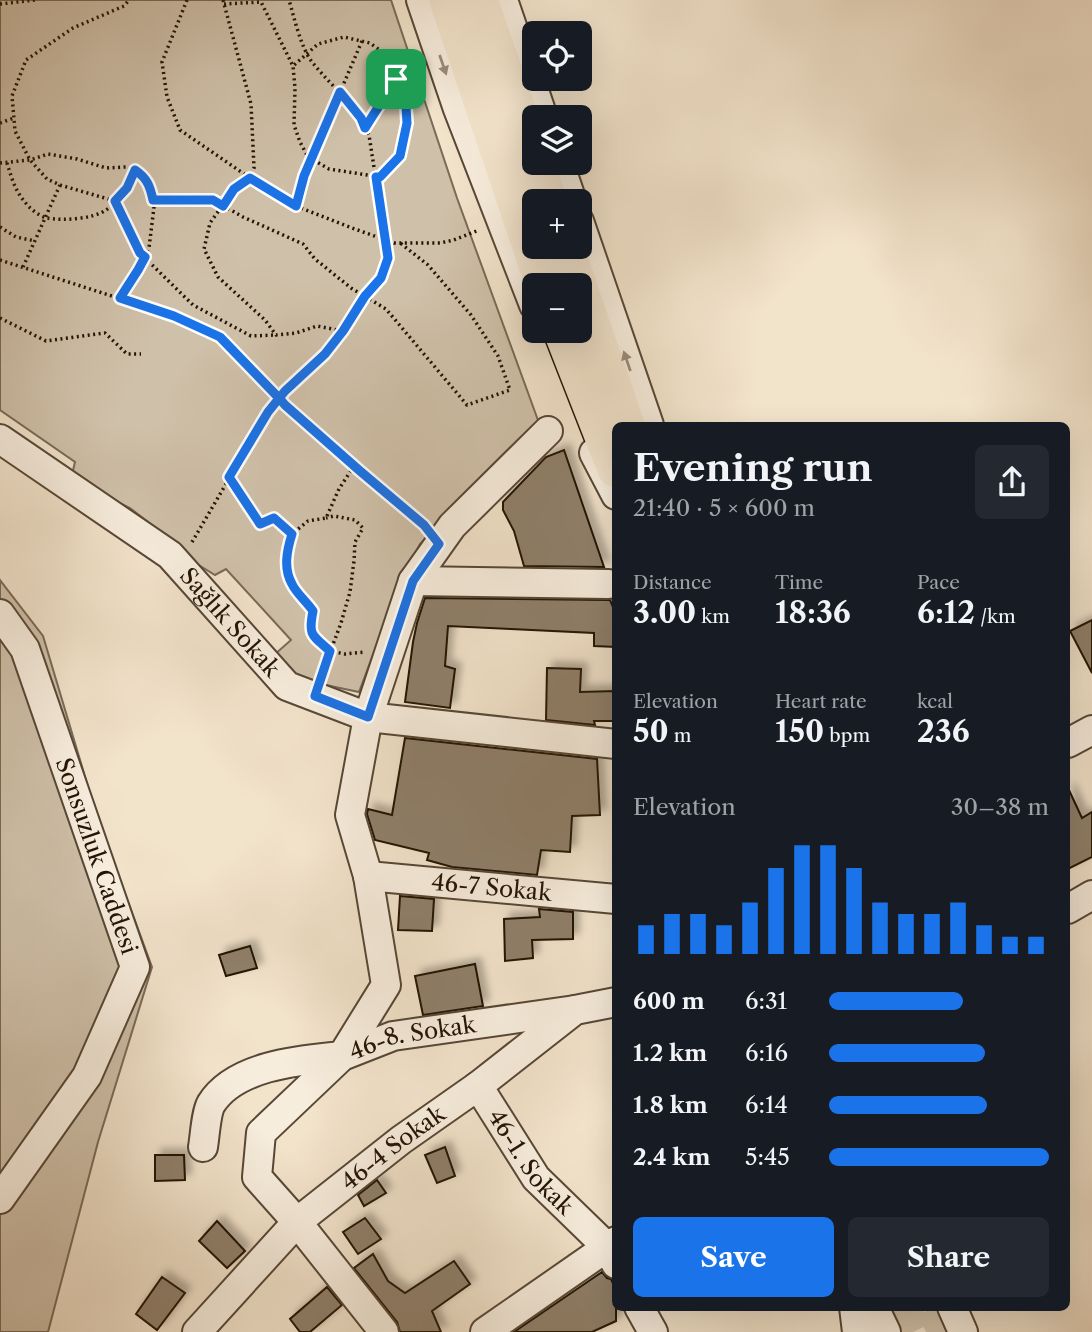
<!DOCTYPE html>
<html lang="en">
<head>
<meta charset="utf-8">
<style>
  body { margin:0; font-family:"Libre Caslon Text",serif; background:#242831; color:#f1f3f6; height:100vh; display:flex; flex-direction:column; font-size:26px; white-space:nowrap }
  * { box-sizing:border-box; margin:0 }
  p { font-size:23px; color:#9ea1a6 }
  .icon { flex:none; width:38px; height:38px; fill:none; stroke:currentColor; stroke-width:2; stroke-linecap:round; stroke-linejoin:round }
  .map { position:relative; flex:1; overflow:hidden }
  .side { position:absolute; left:612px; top:422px; width:458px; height:889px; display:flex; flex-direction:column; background:#171b24; border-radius:10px; box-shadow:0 7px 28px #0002 }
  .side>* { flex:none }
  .buttons { position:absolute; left:522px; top:21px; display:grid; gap:14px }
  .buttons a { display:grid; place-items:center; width:70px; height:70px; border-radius:10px; background:#171b24; box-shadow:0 7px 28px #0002; font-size:35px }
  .pin { position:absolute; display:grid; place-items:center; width:60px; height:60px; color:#fff; margin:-30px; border-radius:14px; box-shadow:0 4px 10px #0006 }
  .round { display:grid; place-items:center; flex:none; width:74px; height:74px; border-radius:10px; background:#242831 }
  .overview { display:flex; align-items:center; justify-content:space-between; height:119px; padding:0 21px }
  h1 { font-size:38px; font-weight:800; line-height:52px }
  .metrics { display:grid; grid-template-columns:repeat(3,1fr); gap:10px; height:119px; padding:7px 21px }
  .metrics div { display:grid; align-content:center }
  .metrics b { font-size:30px; font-weight:800 }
  .metrics small { font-size:19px; font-weight:400 }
  .metrics p { font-size:19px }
  .chart { height:196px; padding:14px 21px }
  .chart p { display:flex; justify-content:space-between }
  .chart svg { width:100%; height:126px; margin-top:7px; stroke:#1a73e8; stroke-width:6 }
  .button { display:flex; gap:14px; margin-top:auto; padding:14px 21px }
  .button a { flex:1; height:80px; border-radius:10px; background:#1a73e8; color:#fff; font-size:28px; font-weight:800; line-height:80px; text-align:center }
  .button a+a { background:#242831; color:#f1f3f6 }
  ul { padding:0 21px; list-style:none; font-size:23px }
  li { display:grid; grid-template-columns:112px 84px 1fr; align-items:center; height:52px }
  li i { height:18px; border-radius:9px; background:#1a73e8 }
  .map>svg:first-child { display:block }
</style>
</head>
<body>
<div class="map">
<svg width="1092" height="1332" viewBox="0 0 1092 1332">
  <defs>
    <filter id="shadow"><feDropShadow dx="6" dy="-6" stdDeviation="3.5" flood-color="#0004"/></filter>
  </defs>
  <rect width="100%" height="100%" fill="#f2e3cb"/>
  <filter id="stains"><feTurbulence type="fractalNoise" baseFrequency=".00286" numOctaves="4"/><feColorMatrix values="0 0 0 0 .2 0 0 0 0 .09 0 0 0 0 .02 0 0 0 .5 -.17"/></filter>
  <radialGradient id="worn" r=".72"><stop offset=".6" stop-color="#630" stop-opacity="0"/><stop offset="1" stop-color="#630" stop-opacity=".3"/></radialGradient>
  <path fill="#cfc0a9" stroke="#796a56" stroke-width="2" d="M 0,0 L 391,0 L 457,198 L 539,423 L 420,544 L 394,593 L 377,644 L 359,692 L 321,684 L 290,674 L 274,655 L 291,640 L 226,569 L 215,575 L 184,556 L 157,529 L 130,508 L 71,479 L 75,462 L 0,410 Z
    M 0,580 L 43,636 L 98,820 L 152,967 L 98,1142 L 48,1332 L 0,1332 Z"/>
  <path fill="#8f7f6b" stroke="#231304" stroke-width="2" filter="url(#shadow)" d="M 564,450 L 604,567 L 524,566 L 514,531 L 503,510 L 503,502 L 546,457 Z
    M 425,598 L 610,600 L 616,614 L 616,647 L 594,646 L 594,633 L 448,626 L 445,666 L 455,669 L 450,708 L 405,702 L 413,642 L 417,623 Z
    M 1092,620 L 1092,673 L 1070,631 Z
    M 547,668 L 581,669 L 580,692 L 616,691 L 616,721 L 594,721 L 595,725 L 546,720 Z
    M 405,738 L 597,759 L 600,815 L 572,816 L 570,852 L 541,850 L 537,875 L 452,867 L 427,860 L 429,853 L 375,840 L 367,814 L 368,809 L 392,815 Z
    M 1068,788 L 1082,818 L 1092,812 L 1092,857 L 1068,869 Z
    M 400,896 L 434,899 L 432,931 L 398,930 Z
    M 539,909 L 573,912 L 573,939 L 532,940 L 533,958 L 505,961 L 504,919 L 540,917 Z
    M 250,946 L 257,968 L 226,976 L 219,955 Z
    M 475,964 L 483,1006 L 423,1015 L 415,976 Z
    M 445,1147 L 455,1176 L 437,1183 L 425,1155 Z
    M 155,1155 L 184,1155 L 185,1180 L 155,1181 Z
    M 377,1180 L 386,1193 L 364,1206 L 358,1195 Z
    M 365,1218 L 381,1239 L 358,1254 L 343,1232 Z
    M 217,1221 L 245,1251 L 227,1268 L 199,1241 Z
    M 373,1254 L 388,1281 L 405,1293 L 454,1261 L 470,1284 L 432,1311 L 441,1332 L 400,1332 L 397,1322 L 354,1268 Z
    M 602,1272 L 607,1278 L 611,1279 L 616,1290 L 616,1321 L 592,1332 L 514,1332 Z
    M 162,1277 L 185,1293 L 157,1330 L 136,1314 Z
    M 327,1287 L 342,1305 L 310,1332 L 300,1332 L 290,1319 Z"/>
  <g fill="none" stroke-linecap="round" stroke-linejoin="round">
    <path stroke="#d3c4ad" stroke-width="37" stroke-dasharray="37 18" stroke-linecap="butt" d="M 901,1307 L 913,1332
      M 934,1307 L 947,1332"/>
    <defs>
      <g id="minor">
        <path d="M 421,0 L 458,109 L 534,305"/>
        <path d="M 503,0 L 543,117"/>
        <path d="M 559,163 L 572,201"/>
        <path d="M 579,221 L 649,425"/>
        <path id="s1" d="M 0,439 L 170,555 L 287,686 L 368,717 L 616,744"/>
        <path d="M 594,453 L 616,495"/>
        <path d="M 413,581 L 608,584"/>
        <path id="s2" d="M 0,614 L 25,649 L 135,967 L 87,1076 L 0,1199"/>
        <path d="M 1068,743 L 1092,730"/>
        <path id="s3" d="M 368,876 L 616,899"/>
        <path d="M 1068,909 L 1092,895"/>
        <path id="s4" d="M 478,1086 L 536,1178 L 607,1247 L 616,1264"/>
        <path d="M 203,1147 C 205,1135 206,1113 211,1104 C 235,1065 302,1060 342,1056 L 386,985 L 368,876 L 350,815 L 368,717 L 413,581 L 452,526 L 548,431"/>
        <path d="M 639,1307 L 653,1332"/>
        <path d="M 854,1307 L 857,1332"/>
        <path d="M 874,1307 L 886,1332"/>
        <path d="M 952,1307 L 963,1332"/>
        <path id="s5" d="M 197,1332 L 297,1222 L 401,1140 L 478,1086 L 575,1010 L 616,1002"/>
        <path id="s6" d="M 384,1332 L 297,1222 L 257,1177 L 261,1133 L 342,1056 L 393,1036 L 575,1010"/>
        <path d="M 485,1332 L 616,1241"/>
      </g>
      <path id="major" d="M 448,0 L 544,285
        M 479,0 L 534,158
        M 535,163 L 549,201
        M 565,247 L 578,285
        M 579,288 L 626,425
        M 562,331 L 616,469"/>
    </defs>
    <use href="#minor" stroke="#574736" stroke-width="32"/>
    <use href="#major" stroke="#231304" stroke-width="40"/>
    <path stroke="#231304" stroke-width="3.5" stroke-dasharray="2 3.5" stroke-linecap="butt" d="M 187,0 L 162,62 L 167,97 L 180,130 L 250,178 L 234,189 L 210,223 L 204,249 L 218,277 L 265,320 L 276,335 L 296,333 L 317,326 L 343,331
      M 223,0 L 251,104 L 254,168 L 250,178 L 296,206 L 352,228 L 394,243 L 440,243 L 454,240 L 479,230
      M 0,4 L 35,0
      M 224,4 L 261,2 L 293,66 L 295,88 L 294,125 L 300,142 L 308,157 L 329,169 L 380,177 L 400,156 L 407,123 L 405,91 L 393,75 L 382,52 L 370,43 L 344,37 L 318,44 L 293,66
      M 0,123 L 14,118
      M 365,128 L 396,79
      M 0,163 L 30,160 L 48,154 L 77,159 L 106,168 L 126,167 L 144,176 L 151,191 L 154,207 L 149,248 L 138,270 L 120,298
      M 7,163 C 11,176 15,191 25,202 C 30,209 39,216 47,218 C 63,221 93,219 106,210 C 119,202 129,183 135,170
      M 60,185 L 115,201 L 140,253 L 193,305 L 251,336 L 276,335
      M 153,200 L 213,200 L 243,217 L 303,244 L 315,259 L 351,288 L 386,309 L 467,405 L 510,390 L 498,356 L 471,315 L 428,265 L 399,242
      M 296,206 L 304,176 L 362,41
      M 0,227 L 16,237 L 35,241
      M 0,260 L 174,316 L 220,337 L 285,405 L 360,471 L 422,524
      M 23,267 L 60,185 L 47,179 L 30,160 L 15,131 L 12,96 L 26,60 L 73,28 L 124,6 L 129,0
      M 0,318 L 46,341 L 105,333 L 127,354 L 141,354
      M 354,466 L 339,489 L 326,518 L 308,521 L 292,534 L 287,550 L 287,570 L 292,585 L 313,611 L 309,628 L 313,636 L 330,651 L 345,654 L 365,652
      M 229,477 L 260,524 L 274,518 L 292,534
      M 192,542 L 268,412 L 285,391 L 325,354 L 343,331 L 365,296 L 381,278 L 388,258 L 369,135 C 354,103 333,88 312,62 C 301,48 294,17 289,0
      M 322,674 L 341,623 L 350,592 L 354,561 L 355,542 L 363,528 L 355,520 L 334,516 L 326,518"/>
    <use href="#minor" stroke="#f7eddd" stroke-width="28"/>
    <use href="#major" stroke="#f2e3cb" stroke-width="37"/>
  </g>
  <defs><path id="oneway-solid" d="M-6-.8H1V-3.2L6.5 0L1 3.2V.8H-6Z" transform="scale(1.75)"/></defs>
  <g fill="#988b7b">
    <use href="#oneway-solid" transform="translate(443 65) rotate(71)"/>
    <use href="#oneway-solid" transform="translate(627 361) rotate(-109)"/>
  </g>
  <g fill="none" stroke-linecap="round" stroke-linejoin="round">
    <defs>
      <path id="route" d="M 396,79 L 365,128 L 361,118 L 340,92 L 304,176 L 296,206 L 250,178 L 234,189 L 223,206 L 213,200 L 153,200 C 150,186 147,178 135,170 L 127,188 L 115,201 L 140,253 L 145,257 L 138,270 L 120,298 L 174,316 L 220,337 L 279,398 L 285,405 L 360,471 L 424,525 L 439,544 L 413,581 L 368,717 L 315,696 L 330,651 C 312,635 308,636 313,611 C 307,602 296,593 292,584 C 283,568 287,550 292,534 L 274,518 L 260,524 L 229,477 L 268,412 L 285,391 L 325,354 L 343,331 L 365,296 L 381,278 L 388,258 L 376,177 L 380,177 L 400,156 L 407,123 L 405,91 L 396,79"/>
    </defs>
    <use href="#route" stroke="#fff" stroke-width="14"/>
    <use href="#route" stroke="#1a73e8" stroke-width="9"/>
  </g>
  <g text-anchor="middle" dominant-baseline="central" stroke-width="7" stroke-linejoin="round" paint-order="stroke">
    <g font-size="23" fill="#231304" stroke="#f7eddd">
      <text stroke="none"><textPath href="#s1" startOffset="296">Sağlık Sokak</textPath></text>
      <text stroke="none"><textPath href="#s2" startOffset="262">Sonsuzluk Caddesi</textPath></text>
      <text stroke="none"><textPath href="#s3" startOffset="124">46-7 Sokak</textPath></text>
      <text stroke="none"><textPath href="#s6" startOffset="430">46-8. Sokak</textPath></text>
      <text stroke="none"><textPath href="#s5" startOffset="270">46-4 Sokak</textPath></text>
      <text stroke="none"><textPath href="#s4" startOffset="93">46-1. Sokak</textPath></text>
    </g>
  </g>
  <rect width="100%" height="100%" filter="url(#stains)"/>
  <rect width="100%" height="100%" fill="url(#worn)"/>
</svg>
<div class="buttons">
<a><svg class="icon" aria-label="locate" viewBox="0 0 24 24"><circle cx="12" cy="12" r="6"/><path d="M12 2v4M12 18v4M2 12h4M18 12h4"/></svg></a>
<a><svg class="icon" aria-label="layers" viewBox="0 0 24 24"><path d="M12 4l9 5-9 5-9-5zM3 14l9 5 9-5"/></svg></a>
<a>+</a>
<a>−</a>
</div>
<div class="pin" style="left:396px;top:79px;background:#1e9e55"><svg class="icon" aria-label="arrive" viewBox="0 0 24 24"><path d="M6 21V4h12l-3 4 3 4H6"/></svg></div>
<section class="side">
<div class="overview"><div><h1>Evening run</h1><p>21:40 · 5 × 600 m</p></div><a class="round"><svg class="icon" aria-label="share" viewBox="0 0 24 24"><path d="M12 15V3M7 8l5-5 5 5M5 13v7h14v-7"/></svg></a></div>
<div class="metrics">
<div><p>Distance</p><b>3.00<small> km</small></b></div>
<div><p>Time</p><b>18:36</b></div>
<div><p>Pace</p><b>6:12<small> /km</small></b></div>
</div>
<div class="metrics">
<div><p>Elevation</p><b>50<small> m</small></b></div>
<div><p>Heart rate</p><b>150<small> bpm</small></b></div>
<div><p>kcal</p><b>236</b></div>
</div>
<div class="chart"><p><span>Elevation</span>30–38 m</p>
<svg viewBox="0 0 160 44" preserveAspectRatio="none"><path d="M5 44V34M15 44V30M25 44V30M35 44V34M45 44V26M55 44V14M65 44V6M75 44V6M85 44V14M95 44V26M105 44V30M115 44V30M125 44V26M135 44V34M145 44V38M155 44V38"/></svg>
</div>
<ul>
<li><b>600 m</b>6:31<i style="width:61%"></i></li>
<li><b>1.2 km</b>6:16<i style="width:71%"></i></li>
<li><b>1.8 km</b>6:14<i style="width:72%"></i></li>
<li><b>2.4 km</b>5:45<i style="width:100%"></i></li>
</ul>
<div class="button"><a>Save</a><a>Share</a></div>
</section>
</div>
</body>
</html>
